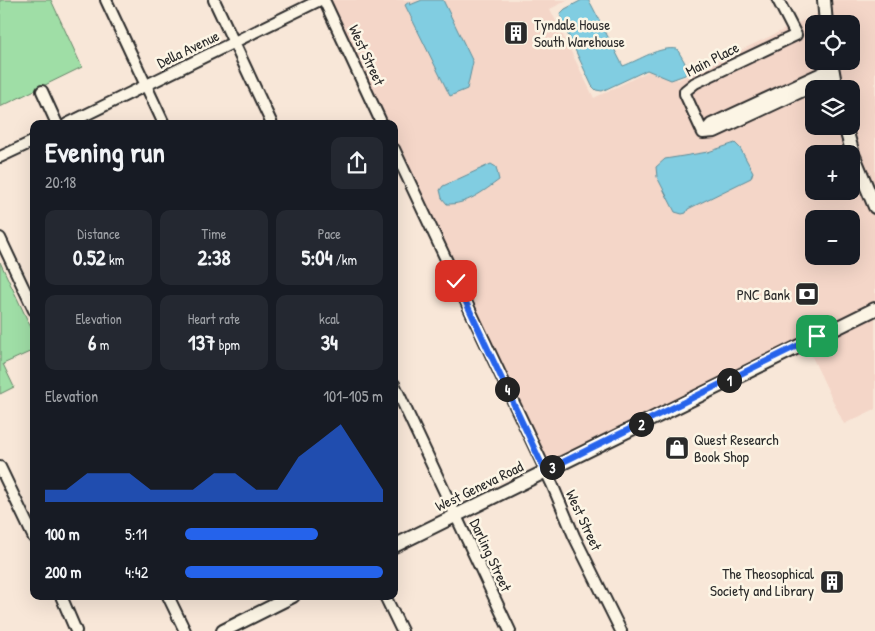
<!DOCTYPE html>
<html lang="en">
<head>
<meta charset="utf-8">
<style>
  body { margin:0; font-family:"Patrick Hand",sans-serif; background:#242831; color:#f1f3f6; height:100vh; display:flex; flex-direction:column; font-size:19px; white-space:nowrap }
  * { box-sizing:border-box; margin:0 }
  p { font-size:16px; color:#9ea1a6 }
  .icon { flex:none; width:28px; height:28px; fill:none; stroke:currentColor; stroke-width:2; stroke-linecap:round; stroke-linejoin:round }
  .map { position:relative; flex:1; overflow:hidden }
  .details { position:absolute; left:30px; top:120px; width:368px; height:480px; display:flex; flex-direction:column; background:#171b24; border-radius:10px; box-shadow:0 5px 20px #0002 }
  .details>* { flex:none }
  .controls { position:absolute; left:805px; top:15px; display:grid; gap:10px }
  .controls a { display:grid; place-items:center; width:55px; height:55px; border-radius:10px; background:#171b24; box-shadow:0 5px 20px #0002; font-size:25px }
  .pin { position:absolute; display:grid; place-items:center; width:42px; height:42px; color:#fff; margin:-21px; border-radius:10px; box-shadow:0 2px 8px #0006 }
  .km { position:absolute; width:25px; height:25px; margin:-12px; border-radius:50%; background:#222; color:#fff; font-size:14px; line-height:25px; text-align:center }
  .round { display:grid; place-items:center; flex:none; width:52px; height:52px; border-radius:10px; background:#242831 }
  .headline { display:flex; align-items:center; justify-content:space-between; height:85px; padding:0 15px }
  h1 { font-size:28px; font-weight:700; line-height:38px }
  .figures { display:grid; grid-template-columns:repeat(3,1fr); gap:8px; height:85px; padding:5px 15px }
  .figures div { display:grid; align-content:center; border-radius:10px; background:#242831; text-align:center }
  .figures b { font-size:21px; font-weight:700 }
  .figures small { font-size:14px; font-weight:400 }
  .figures p { font-size:14px }
  .chart { height:140px; padding:10px 15px }
  .chart p { display:flex; justify-content:space-between }
  .chart svg { width:100%; height:90px; margin-top:5px; fill:#2563eb; opacity:.7 }
  ul { padding:0 15px; list-style:none; font-size:16px }
  li { display:grid; grid-template-columns:80px 60px 1fr; align-items:center; height:38px }
  li i { height:12px; border-radius:6px; background:#2563eb }
  .map>svg:first-child { display:block }
</style>
</head>
<body>
<div class="map">
<svg width="875" height="631" viewBox="0 0 875 631">
  <rect width="100%" height="100%" fill="#f8e7d8"/>
  <filter id="ink" filterUnits="userSpaceOnUse"><feTurbulence type="fractalNoise" baseFrequency=".02" numOctaves="2"/><feDisplacementMap in="SourceGraphic" scale="10" xChannelSelector="R" yChannelSelector="G"/><feConvolveMatrix kernelMatrix="1 2 1 2 8 2 1 2 1" color-interpolation-filters="sRGB"/></filter>
  <g filter="url(#ink)">
    <path fill="#f4d6c8" fill-rule="evenodd" d="M 331,0 L 568,0 L 550,9 L 594,98 L 653,69 L 678,80 L 823,11 L 825,24 L 814,24 L 814,61 L 829,61 L 834,89 L 814,89 L 814,126 L 842,126 L 875,211 L 875,304 L 547,467 L 394,136 L 394,124 L 388,124 ZM 814,154 L 851,154 L 851,191 L 814,191 ZM 814,219 L 851,219 L 851,256 L 814,256 Z
      M 827,0 L 875,0 L 875,196 L 859,162 L 851,126 L 851,89 L 839,89 L 834,61 L 851,61 L 851,24 L 830,24 Z
      M 875,311 L 875,409 L 844,424 L 806,344 Z"/>
    <path fill="#9fdea6" stroke="#658468" d="M 0,0 L 51,0 L 82,67 L 0,107 Z
      M 0,262 L 34,334 L 34,350 L 3,364 L 14,387 L 0,394 Z"/>
    <path fill="#81cde1" stroke="#5f8c98" d="M 422,0 L 443,0 L 473,62 L 467,89 L 450,96 L 405,5 L 409,2 L 410,5 Z
      M 582,0 L 588,0 L 591,4 L 623,66 C 640,60 659,46 677,49 L 684,61 L 688,71 L 685,75 L 671,80 L 647,70 L 602,91 L 596,90 L 592,86 L 563,24 L 560,14 L 565,9 Z
      M 735,143 L 740,148 L 753,172 L 751,178 L 688,209 L 686,213 L 682,214 L 675,212 L 657,177 L 656,167 L 665,159 L 708,152 Z
      M 491,164 L 496,167 L 499,180 C 484,191 466,205 447,204 L 442,198 L 440,190 L 443,186 Z"/>
    <g fill="none" stroke-linecap="round" stroke-linejoin="round">
      <defs>
        <path id="minor" d="M 106,0 L 164,124
          M 214,0 L 272,124
          M 324,0 L 382,124
          M 42,91 L 57,124
          M 67,124 L 320,0
          M 703,133 L 685,94 L 685,91 L 695,83 L 796,35 L 778,0
          M 703,133 L 711,124 L 832,68
          M 703,133 L 715,132 L 833,77
          M 394,149 L 552,484 L 574,536 L 621,631
          M 0,157 L 34,141
          M 0,238 L 34,310
          M 394,384 L 510,631
          M 0,467 L 34,538
          M 61,596 L 76,631
          M 168,596 L 185,631
          M 385,596 L 402,631"/>
        <path id="major" d="M 824,0 L 826,24
          M 831,61 L 836,89
          M 845,126 L 853,154 L 875,207
          M 394,546 L 875,309
          M 223,631 L 293,596"/>
      </defs>
      <use href="#minor" stroke="#2b2b2b" stroke-width="14"/>
      <use href="#major" stroke="#2b2b2b" stroke-width="16"/>
      <use href="#minor" stroke="#fcf5e5" stroke-width="10"/>
      <use href="#major" stroke="#fcf5e5" stroke-width="12"/>
    </g>
  </g>
  <g fill="none" stroke-linecap="round" stroke-linejoin="round" filter="url(#ink)">
    <defs>
      <path id="route" d="M 456,281 L 545,471 L 817,336"/>
    </defs>
    <use href="#route" stroke="#fff" stroke-width="10"/>
    <use href="#route" stroke="#2563eb" stroke-width="6"/>
  </g>
  <defs>
    <symbol id="building-square" viewBox="-11 -11 22 22"><rect x="-9" y="-9" width="18" height="18" rx="4" fill="#2b2b2b" stroke="#fcf5e5"/><path d="M-4-6H4V6H1V3H-1V6H-4ZM-2.5-4.3h1.7v1.8h-1.7ZM.8-4.3h1.7v1.8H.8ZM-2.5-1h1.7V.8h-1.7ZM.8-1h1.7V.8H.8Z" fill="#fff"/></symbol>
    <symbol id="bank-square" viewBox="-11 -11 22 22"><rect x="-9" y="-9" width="18" height="18" rx="4" fill="#2b2b2b" stroke="#fcf5e5"/><path d="M-6-4H6V4H-6ZM0-2.3a2.3 2.3 0 1 0 0 4.6a2.3 2.3 0 1 0 0-4.6Z" fill="#fff"/></symbol>
    <symbol id="shop-square" viewBox="-11 -11 22 22"><rect x="-9" y="-9" width="18" height="18" rx="4" fill="#2b2b2b" stroke="#fcf5e5"/><path d="M-5-2.5h2.3a2.7 3.5 0 0 1 5.4 0H5L5.5 6h-11ZM-1.5-2.5h3a1.5 2.3 0 0 0-3 0Z" fill="#fff"/></symbol>
  </defs>
  <g fill-rule="evenodd">
    <use href="#building-square" x="502" y="19" width="28" height="28"/>
    <use href="#bank-square" x="793" y="280" width="28" height="28"/>
    <use href="#shop-square" x="663" y="434" width="28" height="28"/>
    <use href="#building-square" x="818" y="568" width="28" height="28"/>
  </g>
  <g text-anchor="middle" dominant-baseline="central" stroke-width="5" stroke-linejoin="round" paint-order="stroke">
    <g font-size="15" fill="#2b2b2b" stroke="#fcf5e5" text-anchor="start">
      <text x="534" y="24">Tyndale House<tspan x="534" dy="17">South Warehouse</tspan></text>
      <text x="790" y="294" text-anchor="end">PNC Bank</text>
      <text x="694" y="439">Quest Research<tspan x="694" dy="17">Book Shop</tspan></text>
      <text x="814" y="573" text-anchor="end">The Theosophical<tspan x="814" dy="17">Society and Library</tspan></text>
    </g>
    <g font-size="15" fill="#2b2b2b" stroke="#fcf5e5">
      <text transform="translate(188 49) rotate(-26)">Della Avenue</text>
      <text transform="translate(367 55) rotate(65)">West Street</text>
      <text transform="translate(712 59) rotate(-27)">Main Place</text>
      <text transform="translate(479 486) rotate(-26)">West Geneva Road</text>
      <text transform="translate(584 520) rotate(65)">West Street</text>
      <text transform="translate(491 555) rotate(65)">Darling Street</text>
    </g>
  </g>
</svg>
<div class="controls">
<a><svg class="icon" aria-label="locate" viewBox="0 0 24 24"><circle cx="12" cy="12" r="6"/><path d="M12 2v4M12 18v4M2 12h4M18 12h4"/></svg></a>
<a><svg class="icon" aria-label="layers" viewBox="0 0 24 24"><path d="M12 4l9 5-9 5-9-5zM3 14l9 5 9-5"/></svg></a>
<a>+</a>
<a>−</a>
</div>
<div class="pin" style="left:817px;top:336px;background:#1e9e55"><svg class="icon" aria-label="arrive" viewBox="0 0 24 24"><path d="M6 21V4h12l-3 4 3 4H6"/></svg></div>
<div class="pin" style="left:456px;top:281px;background:#d93025"><svg class="icon" aria-label="check" viewBox="0 0 24 24"><path d="M5 12l5 5 9-10"/></svg></div>
<b class="km" style="left:729px;top:380px">1</b>
<b class="km" style="left:641px;top:424px">2</b>
<b class="km" style="left:552px;top:467px">3</b>
<b class="km" style="left:507px;top:389px">4</b>
<section class="details">
<div class="headline"><div><h1>Evening run</h1><p>20:18</p></div><a class="round"><svg class="icon" aria-label="share" viewBox="0 0 24 24"><path d="M12 15V3M7 8l5-5 5 5M5 13v7h14v-7"/></svg></a></div>
<div class="figures">
<div><p>Distance</p><b>0.52<small> km</small></b></div>
<div><p>Time</p><b>2:38</b></div>
<div><p>Pace</p><b>5:04<small> /km</small></b></div>
</div>
<div class="figures">
<div><p>Elevation</p><b>6<small> m</small></b></div>
<div><p>Heart rate</p><b>137<small> bpm</small></b></div>
<div><p>kcal</p><b>34</b></div>
</div>
<div class="chart"><p><span>Elevation</span>101–105 m</p>
<svg viewBox="0 0 160 44" preserveAspectRatio="none"><path d="M0 44V38L10 38L20 30L30 30L40 30L50 38L60 38L70 38L80 30L90 30L100 38L110 38L120 22L130 14L140 6L150 22L160 38V44z"/></svg>
</div>
<ul>
<li><b>100 m</b>5:11<i style="width:67%"></i></li>
<li><b>200 m</b>4:42<i style="width:100%"></i></li>
</ul>
</section>
</div>
</body>
</html>
